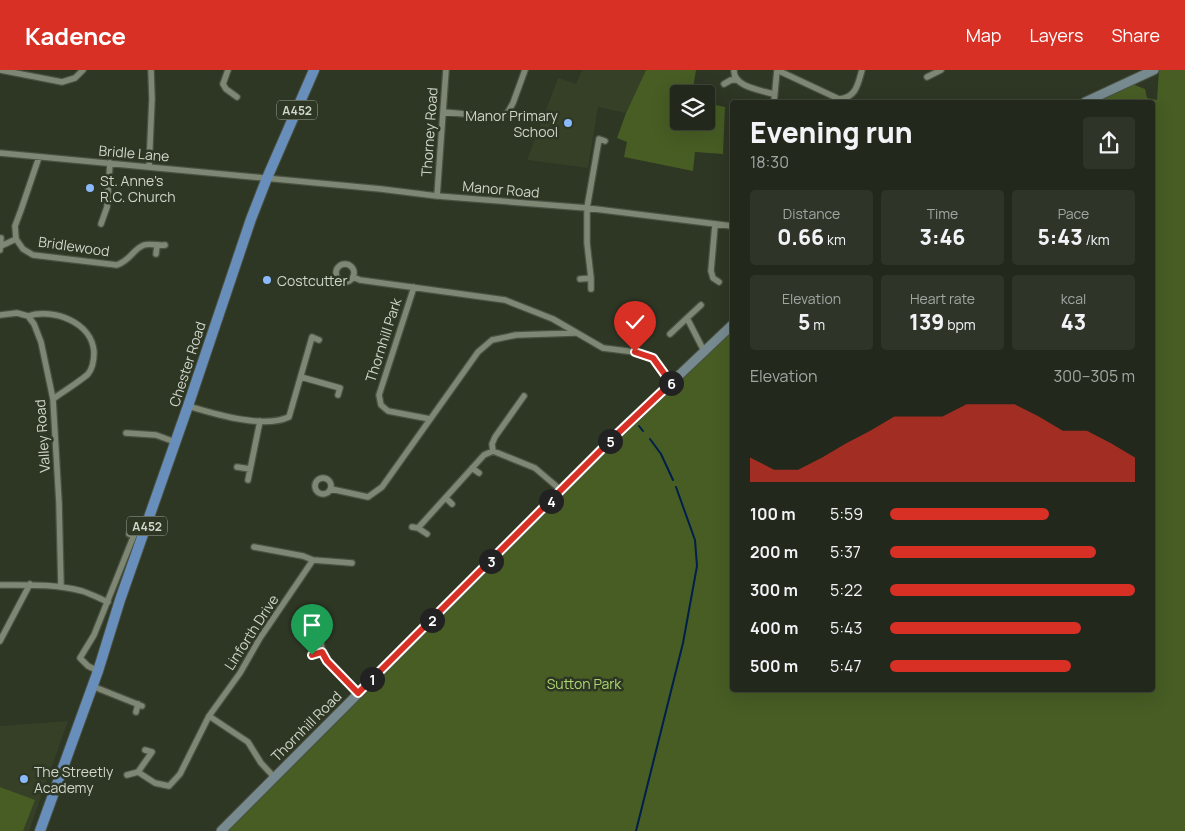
<!DOCTYPE html>
<html lang="en">
<head>
<meta charset="utf-8">
<style>
  body { margin:0; font-family:Manrope,sans-serif; background:#2e3428; color:#f1f3f6; height:100vh; display:flex; flex-direction:column; font-size:19px; white-space:nowrap }
  * { box-sizing:border-box; margin:0 }
  p { font-size:16px; color:#a2a6a3 }
  .icon { flex:none; width:28px; height:28px; fill:none; stroke:currentColor; stroke-width:2; stroke-linecap:round; stroke-linejoin:round }
  .map { position:relative; flex:1; overflow:hidden }
  .side { position:absolute; left:730px; top:30px; width:425px; height:592px; display:flex; flex-direction:column; background:#22281b; border-radius:5px; box-shadow:0 5px 20px #0002,0 0 0 1px #3f443a }
  .side>* { flex:none }
  .buttons { position:absolute; left:670px; top:15px; display:grid; gap:10px }
  .buttons a { display:grid; place-items:center; width:45px; height:45px; border-radius:5px; background:#22281b; box-shadow:0 5px 20px #0002,0 0 0 1px #3f443a; font-size:25px }
  .pin { position:absolute; display:grid; place-items:center; width:42px; height:42px; color:#fff; margin:-51px -21px; border-radius:50% 50% 50% 0; rotate:-45deg; box-shadow:0 0 5px #0007 }
  .pin .icon { rotate:45deg }
  .km { position:absolute; width:25px; height:25px; margin:-12px; border-radius:50%; background:#222; color:#fff; font-size:14px; line-height:25px; text-align:center }
  .round { display:grid; place-items:center; flex:none; width:52px; height:52px; border-radius:5px; background:#2e3428 }
  .headline { display:flex; align-items:center; justify-content:space-between; height:85px; padding:0 20px }
  h1 { font-size:28px; font-weight:800; line-height:38px }
  .stats { display:grid; grid-template-columns:repeat(3,1fr); gap:8px; height:85px; padding:5px 20px }
  .stats div { display:grid; align-content:center; border-radius:5px; background:#2e3428; text-align:center }
  .stats b { font-size:21px; font-weight:800 }
  .stats small { font-size:14px; font-weight:400 }
  .stats p { font-size:14px }
  .chart { height:140px; padding:10px 20px }
  .chart p { display:flex; justify-content:space-between }
  .chart svg { width:100%; height:90px; margin-top:5px; fill:#d93025; opacity:.7 }
  ul { padding:0 20px; list-style:none; font-size:16px }
  li { display:grid; grid-template-columns:80px 60px 1fr; align-items:center; height:38px }
  li i { height:12px; border-radius:6px; background:#d93025 }
  header { display:flex; align-items:center; gap:30px; box-sizing:border-box; height:70px; padding:0 25px; background:#d93025; color:#fff }
  header strong { font-size:24px }
  nav { display:flex; gap:28px; margin-inline-start:auto; font-size:18px }
  .map>svg:first-child { display:block }
</style>
</head>
<body>
<header>
<strong>Kadence</strong>
<nav><a>Map</a><a>Layers</a><a>Share</a></nav>
</header>
<div class="map">
<svg width="1185" height="761" viewBox="0 0 1185 761">
  <rect width="100%" height="100%" fill="#2e3624"/>
  <path fill="#354027" d="M 582,0 L 646,0 L 626,43 L 598,37 L 588,98 L 527,90 L 558,8 L 576,14 Z
    M 68,651 L 29,761 L 0,761 L 0,656 Z"/>
  <path fill="#475d24" d="M 646,0 L 696,0 L 692,24 L 679,24 L 679,51 L 706,51 L 706,33 L 725,37 L 723,84 L 695,82 L 693,101 L 624,87 L 627,72 L 617,68 L 626,43 Z
    M 1159,0 L 1185,0 L 1185,761 L 228,761 L 405,581 L 556,432 L 561,425 L 732,258 L 732,620 L 1152,620 L 1152,32 L 1093,32 L 1132,14 L 1145,19 L 1147,28 L 1157,30 Z
    M 0,717 L 35,730 L 23,761 L 0,761 Z"/>
  <g fill="none" stroke-linecap="round" stroke-linejoin="round">
    <path stroke="#001f4b" stroke-width="2" d="M 639,356 L 643,361
      M 650,369 L 661,384 L 673,410
      M 636,761 L 683,573 L 697,496 L 695,470 L 676,417"/>
    <defs>
      <path id="minor" d="M 0,0 L 62,12 L 75,8 L 83,0
        M 228,0 L 223,14 L 226,19 L 237,27
        M 734,0 C 733,17 761,20 773,24
        M 777,0 L 839,29 C 856,28 858,14 862,0
        M 927,7 L 941,0
        M 724,14 L 731,10 L 736,10
        M 774,32 L 777,0
        M 443,42 L 498,47 L 508,42 L 513,33 L 525,0
        M 0,83 L 381,119 L 437,126 L 587,138 L 732,156
        M 39,87 L 21,140 L 15,156 L 16,169 L 23,179 L 33,185 L 117,195 C 131,190 133,179 144,175 C 150,173 159,176 165,175
        M 149,97 L 152,29 L 151,0
        M 437,126 L 446,0
        M 101,154 L 107,137 L 110,93
        M 715,155 L 711,201 L 713,208 L 719,212
        M 1,176 L 16,169
        M 0,180 L 1,168
        M 156,184 L 157,176
        M336 203a9 9 0 1 1 18 0a9 9 0 1 1-18 0Z
        M 353,207 L 360,210 L 505,230 L 553,249 L 603,278 L 635,282 L 653,288 L 671,313
        M 580,209 L 591,208
        M 414,217 L 379,325 L 381,335 L 388,341 L 430,349
        M 591,219 L 591,208 L 587,173 L 587,138 L 599,69 L 605,71
        M 0,245 L 17,243 L 28,246 L 34,254 L 41,272 L 53,329 L 59,433 L 61,516
        M 28,246 C 53,238 92,252 94,282 C 94,289 93,298 88,304 C 82,310 61,323 53,329
        M 687,248 L 701,235
        M 670,264 L 687,248 L 705,283
        M 301,307 L 340,318 L 338,325
        M 188,336 C 215,344 263,359 289,347 L 312,267 L 319,270
        M 126,363 L 156,365 L 175,372
        M 493,381 L 492,374 L 495,367 L 524,326
        M 237,397 L 250,399
        M 472,398 L 479,403
        M315 416a8 8 0 1 1 16 0a8 8 0 1 1-16 0Z
        M 248,410 L 260,351
        M 331,419 L 368,427 L 382,417 L 478,282 L 492,270 L 516,265 L 575,263
        M 446,428 L 452,434
        M 412,457 L 418,458 L 484,385 L 493,381 L 535,398 L 562,421
        M 418,458 L 427,464
        M 254,477 L 303,486 L 313,490 L 352,493
        M 0,515 C 28,515 55,514 82,521 C 91,524 99,528 108,532
        M 0,571 L 30,514
        M 321,573 C 322,594 344,609 358,623
        M 313,585 L 322,582
        M 98,601 L 88,596 L 80,588 L 94,565 L 134,465 L 129,464
        M 92,616 L 142,636
        M 136,642 L 138,634
        M 209,646 L 248,672 L 261,693 L 274,707
        M 138,702 L 152,682 L 145,680
        M 127,705 L 138,702 L 155,713 L 169,716 L 180,704 L 209,646 L 240,603 L 260,568 L 313,490"/>
      <path id="secondary" d="M 1085,32 L 1154,0
        M 221,761 L 615,366 L 732,255"/>
      <path id="trunk" d="M 40,761 L 98,601 L 120,530 L 188,336 L 251,149 L 267,108 L 314,0"/>
    </defs>
    <use href="#minor" stroke="#4a5142" stroke-width="8"/>
    <use href="#secondary" stroke="#4a5142" stroke-width="11"/>
    <use href="#trunk" stroke="#4a5142" stroke-width="12"/>
    <use href="#minor" stroke="#7e8773" stroke-width="5.5"/>
    <use href="#secondary" stroke="#768a8f" stroke-width="9"/>
    <use href="#trunk" stroke="#688ebc" stroke-width="10"/>
  </g>
  <g fill="none" stroke-linecap="round" stroke-linejoin="round">
    <defs>
      <path id="route" d="M 312,585 L 322,582 L 327,591 L 358,623 L 615,366 L 671,313 L 653,288 L 635,282"/>
    </defs>
    <use href="#route" stroke="#fff" stroke-width="10"/>
    <use href="#route" stroke="#d93025" stroke-width="6"/>
  </g>
  <g fill="#8abafc" stroke="#2e3624" stroke-width="2">
    <circle cx="568" cy="53" r="5"/>
    <circle cx="90" cy="118" r="5"/>
    <circle cx="267" cy="210" r="5"/>
    <circle cx="24" cy="709" r="5"/>
  </g>
  <g text-anchor="middle" dominant-baseline="central" stroke-width="5" stroke-linejoin="round" paint-order="stroke">
    <g fill="#2e3624" stroke="#9fa598" stroke-width="1">
      <rect x="277" y="30.5" width="40" height="19" rx="4"/>
      <rect x="127" y="446.5" width="40" height="19" rx="4"/>
    </g>
    <g font-size="12" font-weight="bold" fill="#d0d5ca">
      <text x="297" y="40">A452</text>
      <text x="147" y="456">A452</text>
    </g>
    <g font-size="14" fill="#d0d5ca" stroke="#2e3624" text-anchor="start">
      <text x="558" y="45" text-anchor="end">Manor Primary<tspan x="558" dy="16">School</tspan></text>
      <text x="100" y="110">St. Anne's<tspan x="100" dy="16">R.C. Church</tspan></text>
      <text x="277" y="210">Costcutter</text>
      <text x="34" y="701">The Streetly<tspan x="34" dy="16">Academy</tspan></text>
    </g>
    <g font-size="14" fill="#d0d5ca" stroke="#2e3624">
      <text transform="translate(429 62) rotate(-86)">Thorney Road</text>
      <text transform="translate(134 83) rotate(5)">Bridle Lane</text>
      <text transform="translate(501 119) rotate(5)">Manor Road</text>
      <text transform="translate(74 176) rotate(8)">Bridlewood</text>
      <text transform="translate(383 270) rotate(-72)">Thornhill Park</text>
      <text transform="translate(187 294) rotate(-72)">Chester Road</text>
      <text transform="translate(42 366) rotate(-94)">Valley Road</text>
      <text transform="translate(251 562) rotate(-57)">Linforth Drive</text>
      <text transform="translate(306 656) rotate(-45)">Thornhill Road</text>
    </g>
    <g font-size="14" fill="#aed970" stroke="#2e3624">
      <text x="584" y="613">Sutton Park</text>
    </g>
  </g>
</svg>
<div class="buttons">
<a><svg class="icon" aria-label="layers" viewBox="0 0 24 24"><path d="M12 4l9 5-9 5-9-5zM3 14l9 5 9-5"/></svg></a>
</div>
<div class="pin" style="left:312px;top:585px;background:#1e9e55"><svg class="icon" aria-label="arrive" viewBox="0 0 24 24"><path d="M6 21V4h12l-3 4 3 4H6"/></svg></div>
<div class="pin" style="left:635px;top:282px;background:#d93025"><svg class="icon" aria-label="check" viewBox="0 0 24 24"><path d="M5 12l5 5 9-10"/></svg></div>
<b class="km" style="left:372px;top:609px">1</b>
<b class="km" style="left:432px;top:550px">2</b>
<b class="km" style="left:491px;top:491px">3</b>
<b class="km" style="left:551px;top:431px">4</b>
<b class="km" style="left:610px;top:371px">5</b>
<b class="km" style="left:671px;top:313px">6</b>
<section class="side">
<div class="headline"><div><h1>Evening run</h1><p>18:30</p></div><a class="round"><svg class="icon" aria-label="share" viewBox="0 0 24 24"><path d="M12 15V3M7 8l5-5 5 5M5 13v7h14v-7"/></svg></a></div>
<div class="stats">
<div><p>Distance</p><b>0.66<small> km</small></b></div>
<div><p>Time</p><b>3:46</b></div>
<div><p>Pace</p><b>5:43<small> /km</small></b></div>
</div>
<div class="stats">
<div><p>Elevation</p><b>5<small> m</small></b></div>
<div><p>Heart rate</p><b>139<small> bpm</small></b></div>
<div><p>kcal</p><b>43</b></div>
</div>
<div class="chart"><p><span>Elevation</span>300–305 m</p>
<svg viewBox="0 0 160 44" preserveAspectRatio="none"><path d="M0 44V32L10 38L20 38L30 32L40 25L50 19L60 12L70 12L80 12L90 6L100 6L110 6L120 12L130 19L140 19L150 25L160 32V44z"/></svg>
</div>
<ul>
<li><b>100 m</b>5:59<i style="width:65%"></i></li>
<li><b>200 m</b>5:37<i style="width:84%"></i></li>
<li><b>300 m</b>5:22<i style="width:100%"></i></li>
<li><b>400 m</b>5:43<i style="width:78%"></i></li>
<li><b>500 m</b>5:47<i style="width:74%"></i></li>
</ul>
</section>
</div>
</body>
</html>
